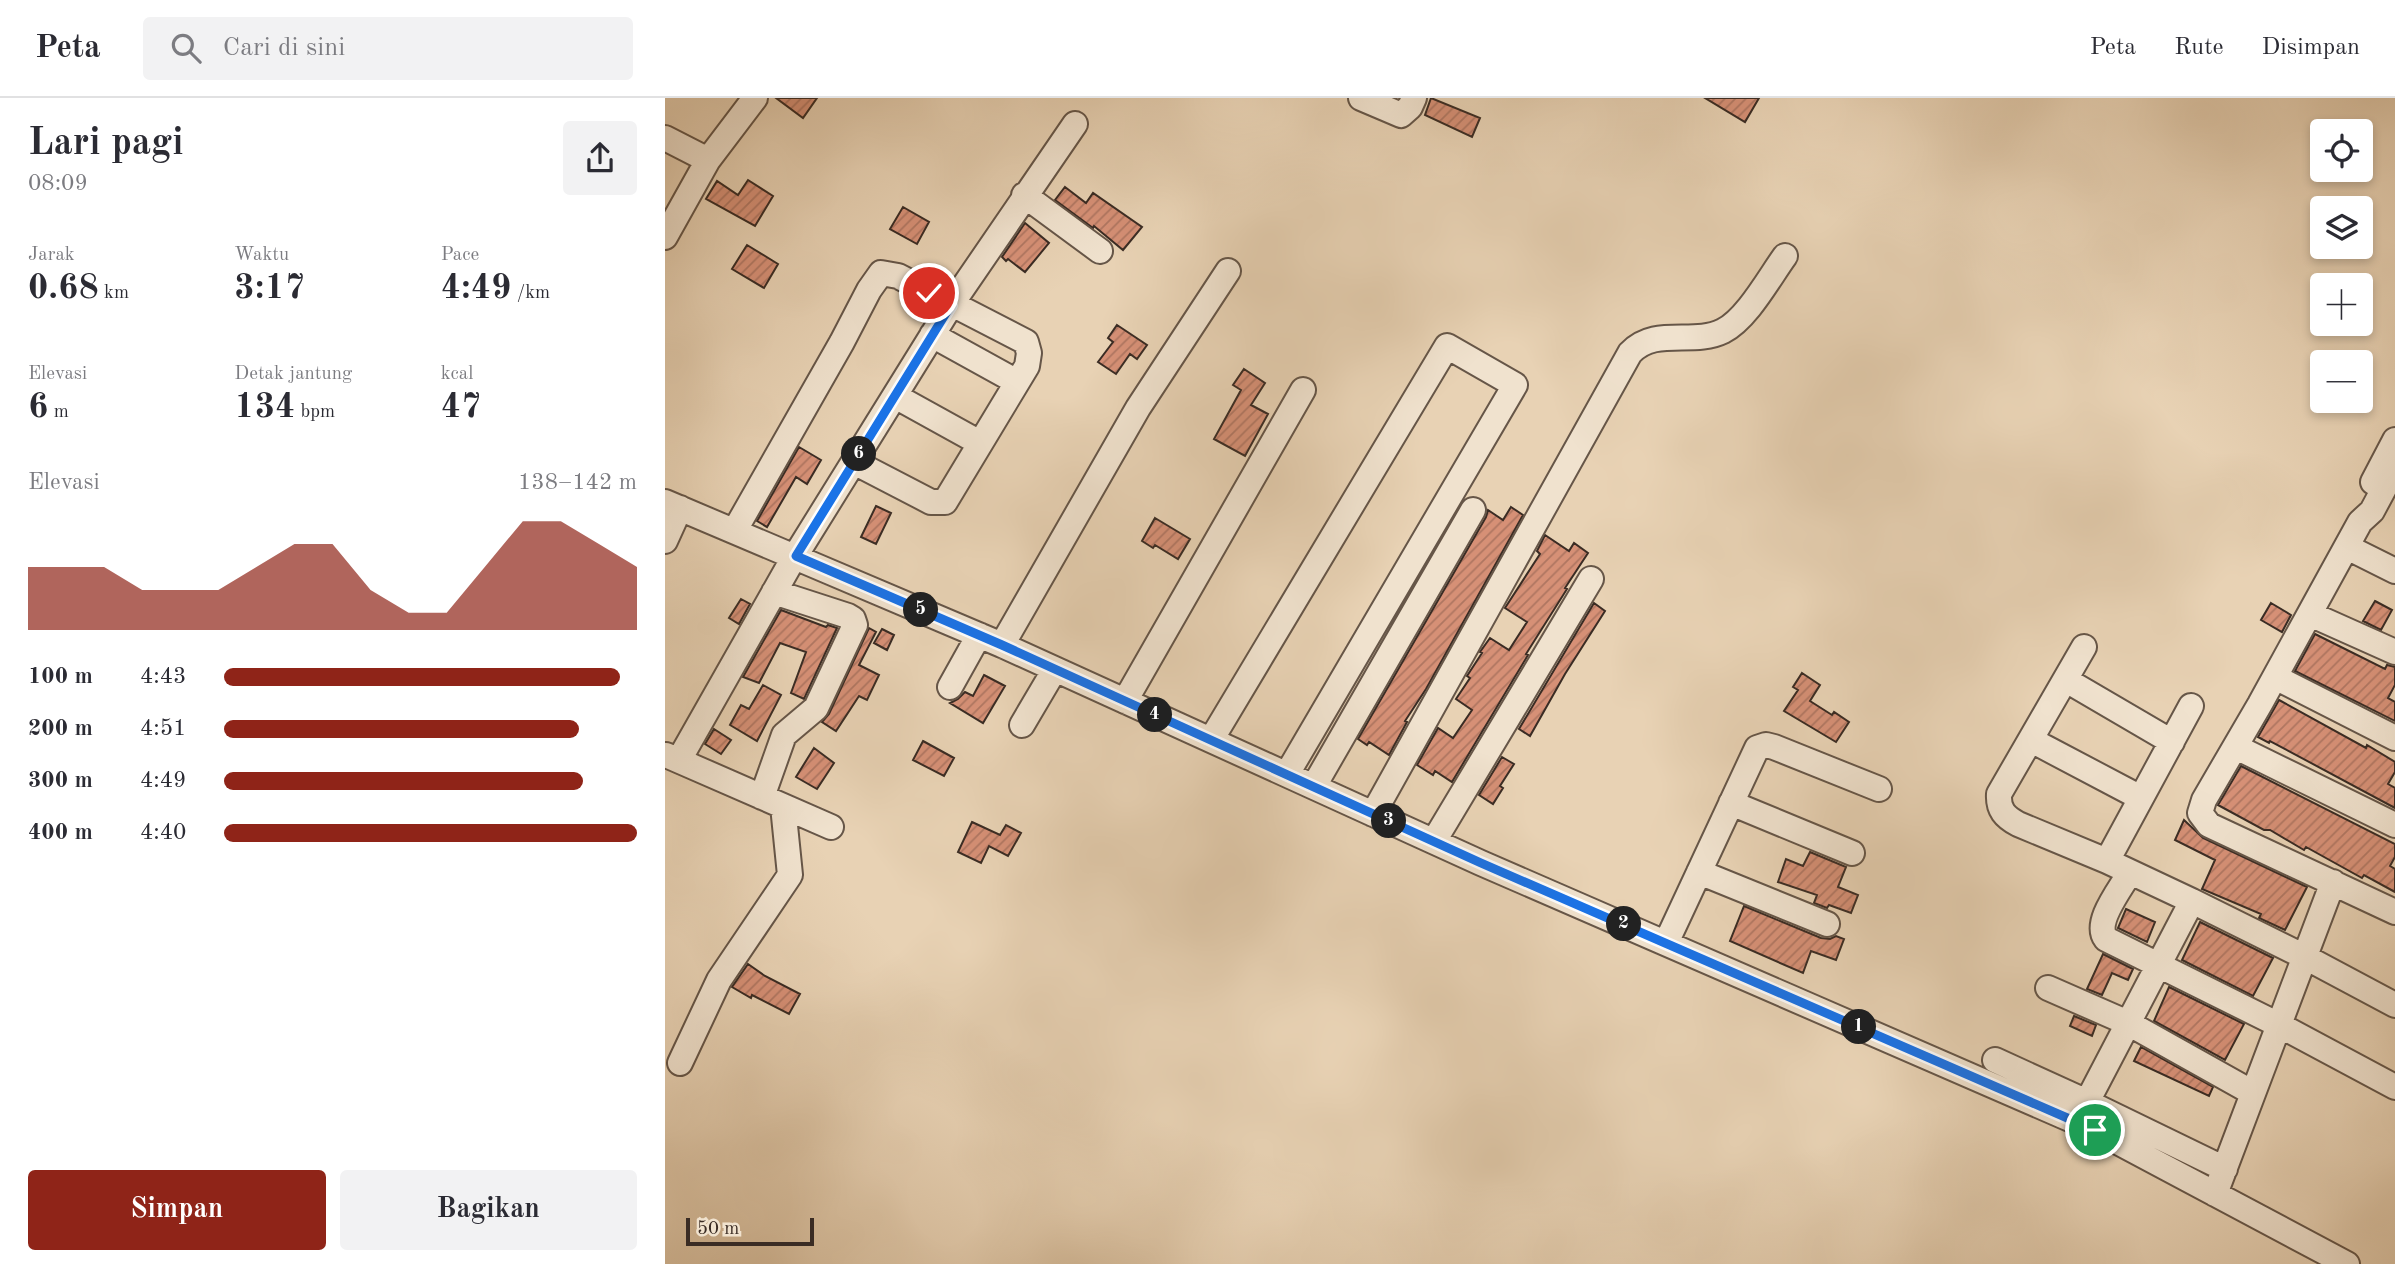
<!DOCTYPE html>
<html lang="id">
<head>
<meta charset="utf-8">
<style>
  body { margin:0; font-family:"Old Standard TT",serif; background:#f2f2f3; color:#2b2b33; height:100vh; display:flex; flex-direction:column; font-size:26px; white-space:nowrap }
  * { box-sizing:border-box; margin:0 }
  p { font-size:23px; color:#7c7c81 }
  .icon { flex:none; width:38px; height:38px; fill:none; stroke:currentColor; stroke-width:2; stroke-linecap:round; stroke-linejoin:round }
  .map { position:relative; flex:1; overflow:hidden }
  .panel { display:flex; flex-direction:column; background:#fff; width:665px }
  .panel>* { flex:none }
  .controls { position:absolute; left:1645px; top:21px; display:grid; gap:14px }
  .controls a { display:grid; place-items:center; width:63px; height:63px; border-radius:7px; background:#fff; box-shadow:0 4px 10px #0003; font-size:35px }
  .scale { position:absolute; left:21px; bottom:18px; width:128px; box-sizing:border-box; padding-left:7px; border:4px solid #3a2c24; border-top:0; font-size:19px; line-height:24px; white-space:nowrap; color:#3a2c24; -webkit-text-stroke:5px #f0e2ce; paint-order:stroke }
  .pin { position:absolute; display:grid; place-items:center; width:60px; height:60px; color:#fff; margin:-30px; border:4px solid #fff; border-radius:50%; box-shadow:0 2px 7px #0007 }
  .km { position:absolute; width:35px; height:35px; margin:-18px; border-radius:50%; background:#222; color:#fff; font-size:19px; line-height:35px; text-align:center }
  .round { display:grid; place-items:center; flex:none; width:74px; height:74px; border-radius:7px; background:#f2f2f3 }
  .summary { display:flex; align-items:center; justify-content:space-between; height:119px; padding:0 28px }
  h1 { font-size:38px; font-weight:700; line-height:52px }
  .stats { display:grid; grid-template-columns:repeat(3,1fr); gap:10px; height:119px; padding:7px 28px }
  .stats div { display:grid; align-content:center }
  .stats b { font-size:35px; font-weight:700 }
  .stats small { font-size:19px; font-weight:400 }
  .stats p { font-size:19px }
  .chart { height:196px; padding:14px 28px }
  .chart p { display:flex; justify-content:space-between }
  .chart svg { width:100%; height:126px; margin-top:7px; fill:#8f2418; opacity:.7 }
  .action { display:flex; gap:14px; margin-top:auto; padding:14px 28px }
  .action a { flex:1; height:80px; border-radius:7px; background:#8f2418; color:#fff; font-size:28px; font-weight:700; line-height:80px; text-align:center }
  .action a+a { background:#f2f2f3; color:#2b2b33 }
  ul { padding:0 28px; list-style:none; font-size:23px }
  li { display:grid; grid-template-columns:112px 84px 1fr; align-items:center; height:52px }
  li i { height:18px; border-radius:9px; background:#8f2418 }
  header { display:flex; align-items:center; gap:42px; box-sizing:border-box; height:98px; padding:0 35px; background:#fff; border-bottom:2px solid #e1e1e2 }
  header strong { font-size:33px }
  nav { display:flex; gap:38px; margin-inline-start:auto; font-size:24px }
  .search { width:490px; height:63px; background:#f2f2f3; display:flex; align-items:center; gap:18px; box-sizing:border-box; padding:0 24px; border-radius:7px; color:#7c7c81; font-size:26px }
  main { display:flex; flex:1; min-height:0 }
  .map>svg:first-child { display:block }
</style>
</head>
<body>
<header>
<strong>Peta</strong>
<div class="search"><svg class="icon" aria-label="search" viewBox="0 0 24 24"><circle cx="10" cy="10" r="6"/><path d="M15 15l6 6"/></svg>Cari di sini</div>
<nav><a>Peta</a><a>Rute</a><a>Disimpan</a></nav>
</header>
<main>
<section class="panel">
<div class="summary"><div><h1>Lari pagi</h1><p>08:09</p></div><a class="round"><svg class="icon" aria-label="share" viewBox="0 0 24 24"><path d="M12 15V3M7 8l5-5 5 5M5 13v7h14v-7"/></svg></a></div>
<div class="stats">
<div><p>Jarak</p><b>0.68<small> km</small></b></div>
<div><p>Waktu</p><b>3:17</b></div>
<div><p>Pace</p><b>4:49<small> /km</small></b></div>
</div>
<div class="stats">
<div><p>Elevasi</p><b>6<small> m</small></b></div>
<div><p>Detak jantung</p><b>134<small> bpm</small></b></div>
<div><p>kcal</p><b>47</b></div>
</div>
<div class="chart"><p><span>Elevasi</span>138–142 m</p>
<svg viewBox="0 0 160 44" preserveAspectRatio="none"><path d="M0 44V22L10 22L20 22L30 30L40 30L50 30L60 22L70 14L80 14L90 30L100 38L110 38L120 22L130 6L140 6L150 14L160 22V44z"/></svg>
</div>
<ul>
<li><b>100 m</b>4:43<i style="width:96%"></i></li>
<li><b>200 m</b>4:51<i style="width:86%"></i></li>
<li><b>300 m</b>4:49<i style="width:87%"></i></li>
<li><b>400 m</b>4:40<i style="width:100%"></i></li>
</ul>
<div class="action"><a>Simpan</a><a>Bagikan</a></div>
</section>
<div class="map">
<svg width="1730" height="1166" viewBox="0 0 1730 1166">
  <defs>
    <pattern id="building-hatch" width="6" height="6" patternUnits="userSpaceOnUse" patternTransform="scale(1.75)"><rect width="6" height="6" fill="#d69076"/><path d="M-1 1l2-2M0 6l6-6M5 7l2-2" fill="none" stroke="#af7661"/></pattern>
  </defs>
  <rect width="100%" height="100%" fill="#e8d2b4"/>
  <filter id="stains"><feTurbulence type="fractalNoise" baseFrequency=".00286" numOctaves="4"/><feColorMatrix values="0 0 0 0 .2 0 0 0 0 .09 0 0 0 0 .02 0 0 0 .5 -.17"/></filter>
  <radialGradient id="worn" r=".72"><stop offset=".6" stop-color="#630" stop-opacity="0"/><stop offset="1" stop-color="#630" stop-opacity=".3"/></radialGradient>
  <path fill="url(#building-hatch)" stroke="#3a2c24" stroke-width="2" d="M 111,0 L 152,0 L 138,20 Z
    M 766,0 L 815,20 L 807,39 L 760,17 Z
    M 1040,0 L 1094,0 L 1080,24 Z
    M 83,82 L 108,98 L 90,128 L 41,101 L 52,83 L 73,97 Z
    M 400,89 L 421,105 L 428,95 L 477,129 L 458,152 L 429,128 L 428,130 L 390,102 Z
    M 238,109 L 264,124 L 252,146 L 225,131 Z
    M 360,125 L 384,145 L 360,174 L 343,161 L 341,163 L 337,159 Z
    M 82,147 L 113,166 L 99,190 L 67,171 Z
    M 452,227 L 482,247 L 472,261 L 465,256 L 451,276 L 433,264 L 448,244 L 443,240 Z
    M 579,271 L 600,285 L 586,307 L 603,316 L 580,358 L 549,341 L 576,292 L 568,287 Z
    M 134,349 L 156,362 L 142,386 L 131,379 L 102,429 L 92,423 Z
    M 211,408 L 226,415 L 211,446 L 196,439 Z
    M 846,409 L 858,417 L 761,591 L 740,623 L 742,624 L 724,657 L 704,644 L 702,647 L 693,641 L 821,419 L 823,412 L 838,422 Z
    M 490,420 L 525,441 L 513,461 L 490,447 L 488,450 L 477,443 Z
    M 880,437 L 904,453 L 909,445 L 923,455 L 900,490 L 902,491 L 861,556 L 863,557 L 787,684 L 770,673 L 768,677 L 752,667 L 773,630 L 788,640 L 807,612 L 791,601 L 805,580 L 802,578 L 817,555 L 815,554 L 825,540 L 844,552 L 862,524 L 840,510 L 875,456 L 872,453 Z
    M 76,501 L 85,506 L 74,526 L 64,520 Z
    M 1710,503 L 1727,512 L 1716,532 L 1698,523 Z
    M 929,505 L 940,513 L 900,576 L 865,638 L 854,631 Z
    M 1606,505 L 1626,517 L 1617,534 L 1596,522 Z
    M 116,512 L 161,529 L 163,527 L 172,530 L 139,601 L 126,595 L 141,554 L 115,545 L 94,585 L 78,579 Z
    M 204,530 L 211,534 L 194,567 L 214,577 L 202,602 L 194,598 L 171,633 L 157,624 L 164,616 Z
    M 217,531 L 229,537 L 222,552 L 209,545 Z
    M 1650,536 L 1720,571 L 1722,567 L 1730,569 L 1730,587 L 1723,600 L 1730,604 L 1730,623 L 1630,573 Z
    M 1137,575 L 1155,587 L 1145,603 L 1167,617 L 1169,614 L 1184,624 L 1171,644 L 1119,613 L 1133,592 L 1128,589 Z
    M 319,577 L 340,588 L 318,625 L 285,605 L 293,601 L 300,594 L 308,598 Z
    M 98,587 L 116,597 L 92,643 L 65,627 L 76,607 L 84,611 Z
    M 1614,602 L 1701,650 L 1702,647 L 1730,664 L 1730,674 L 1723,686 L 1730,690 L 1730,710 L 1605,643 L 1604,645 L 1593,639 Z
    M 49,631 L 66,642 L 56,656 L 40,646 Z
    M 258,643 L 289,660 L 279,678 L 248,662 Z
    M 149,650 L 169,665 L 152,691 L 131,679 Z
    M 837,659 L 849,666 L 835,688 L 838,690 L 828,706 L 814,697 Z
    M 1576,668 L 1730,746 L 1730,759 L 1725,768 L 1730,771 L 1730,794 L 1699,777 L 1697,780 L 1641,749 L 1639,752 L 1605,732 L 1599,732 L 1553,707 Z
    M 1519,722 L 1538,740 L 1642,789 L 1620,832 L 1594,820 L 1596,816 L 1537,791 L 1550,762 L 1510,742 Z
    M 307,724 L 335,737 L 341,727 L 356,735 L 343,758 L 324,748 L 316,765 L 293,754 Z
    M 1145,754 L 1181,769 L 1173,789 L 1193,797 L 1186,815 L 1164,807 L 1162,810 L 1149,805 L 1152,797 L 1113,784 L 1121,761 L 1138,768 Z
    M 1079,808 L 1156,840 L 1165,841 L 1171,838 L 1179,841 L 1171,862 L 1146,853 L 1138,875 L 1065,843 Z
    M 1461,811 L 1490,824 L 1482,844 L 1453,830 Z
    M 1535,824 L 1608,860 L 1588,898 L 1517,862 Z
    M 1438,856 L 1468,871 L 1463,882 L 1447,875 L 1437,897 L 1422,891 Z
    M 83,866 L 100,878 L 135,896 L 124,916 L 87,897 L 86,900 L 67,889 Z
    M 1504,889 L 1579,926 L 1560,962 L 1489,923 Z
    M 1409,918 L 1431,927 L 1427,938 L 1405,928 Z
    M 1476,949 L 1548,989 L 1544,998 L 1469,963 Z"/>
  <g fill="none" stroke-linecap="round" stroke-linejoin="round">
    <defs>
      <path id="minor" d="M 696,0 L 736,17 L 745,9 L 749,0
        M 0,40 L 43,62 L 0,139
        M 43,62 L 90,0
        M 359,97 L 435,153
        M 267,237 L 352,284
        M 230,298 L 315,345
        M 1730,370 L 1707,413 L 1695,424 L 1595,606 L 1539,702 L 1535,715 L 1544,727 L 1730,814
        M 1708,384 L 1730,342
        M 0,404 L 337,547 L 816,765 L 1430,1032 L 1682,1166
        M 70,432 L 177,244 L 204,192 L 216,175 L 233,178 L 361,244 L 364,255 L 362,268 L 280,404 L 266,404 L 189,364
        M 0,443 L 15,410
        M 1682,449 L 1730,473
        M 1645,516 L 1730,554
        M 337,547 L 473,310 L 563,173
        M 1419,549 L 1334,696 C 1333,712 1340,719 1353,726 L 1442,763 L 1527,803
        M 1610,579 L 1730,640
        M 1401,582 L 1507,644
        M 285,589 L 314,537
        M 460,603 L 638,292
        M 357,627 L 390,571
        M 546,642 L 782,248 L 850,287 L 622,676
        M 1366,642 L 1476,700
        M 1571,649 L 1730,727
        M 1,657 L 166,729
        M 14,662 L 124,468 L 286,207 L 410,26
        M 649,688 L 808,412
        M 97,699 L 119,637 L 151,610 L 190,527 L 188,521 L 183,518 L 109,494
        M 1066,705 L 1187,755
        M 708,716 L 965,255 C 990,228 1028,248 1058,233 C 1082,221 1104,180 1120,158
        M 769,743 L 926,481
        M 1442,763 L 1526,608
        M 1034,774 L 1162,826
        M 1465,774 C 1456,791 1428,824 1441,841 L 1614,927 L 1730,989
        M 1001,845 L 1092,650 L 1101,647 L 1109,649 L 1214,691
        M 1383,890 L 1463,925 L 1588,995
        M 1330,962 L 1422,1004 L 1560,1071
        M 15,965 L 54,882 L 125,777 L 118,708
        M 1412,1023 L 1527,803 L 1640,859 L 1730,907
        M 1550,1096 L 1668,784"/>
    </defs>
    <use href="#minor" stroke="#665648" stroke-width="28"/>
    <use href="#minor" stroke="#f0e2ce" stroke-width="24"/>
  </g>
  <g fill="none" stroke-linecap="round" stroke-linejoin="round">
    <defs>
      <path id="route" d="M 264,195 L 286,207 L 131,458 L 337,547 L 816,765 L 1430,1032"/>
    </defs>
    <use href="#route" stroke="#fff" stroke-width="14"/>
    <use href="#route" stroke="#1a73e8" stroke-width="9"/>
  </g>
  <rect width="100%" height="100%" filter="url(#stains)"/>
  <rect width="100%" height="100%" fill="url(#worn)"/>
</svg>
<div class="controls">
<a><svg class="icon" aria-label="locate" viewBox="0 0 24 24"><circle cx="12" cy="12" r="6"/><path d="M12 2v4M12 18v4M2 12h4M18 12h4"/></svg></a>
<a><svg class="icon" aria-label="layers" viewBox="0 0 24 24"><path d="M12 4l9 5-9 5-9-5zM3 14l9 5 9-5"/></svg></a>
<a>+</a>
<a>−</a>
</div>
<div class="scale">50 m</div>
<div class="pin" style="left:1430px;top:1032px;background:#1e9e55"><svg class="icon" aria-label="arrive" viewBox="0 0 24 24"><path d="M6 21V4h12l-3 4 3 4H6"/></svg></div>
<div class="pin" style="left:264px;top:195px;background:#d93025"><svg class="icon" aria-label="check" viewBox="0 0 24 24"><path d="M5 12l5 5 9-10"/></svg></div>
<b class="km" style="left:1194px;top:929px">1</b>
<b class="km" style="left:959px;top:826px">2</b>
<b class="km" style="left:724px;top:723px">3</b>
<b class="km" style="left:490px;top:617px">4</b>
<b class="km" style="left:256px;top:512px">5</b>
<b class="km" style="left:194px;top:356px">6</b>
</div>
</main>
</body>
</html>
